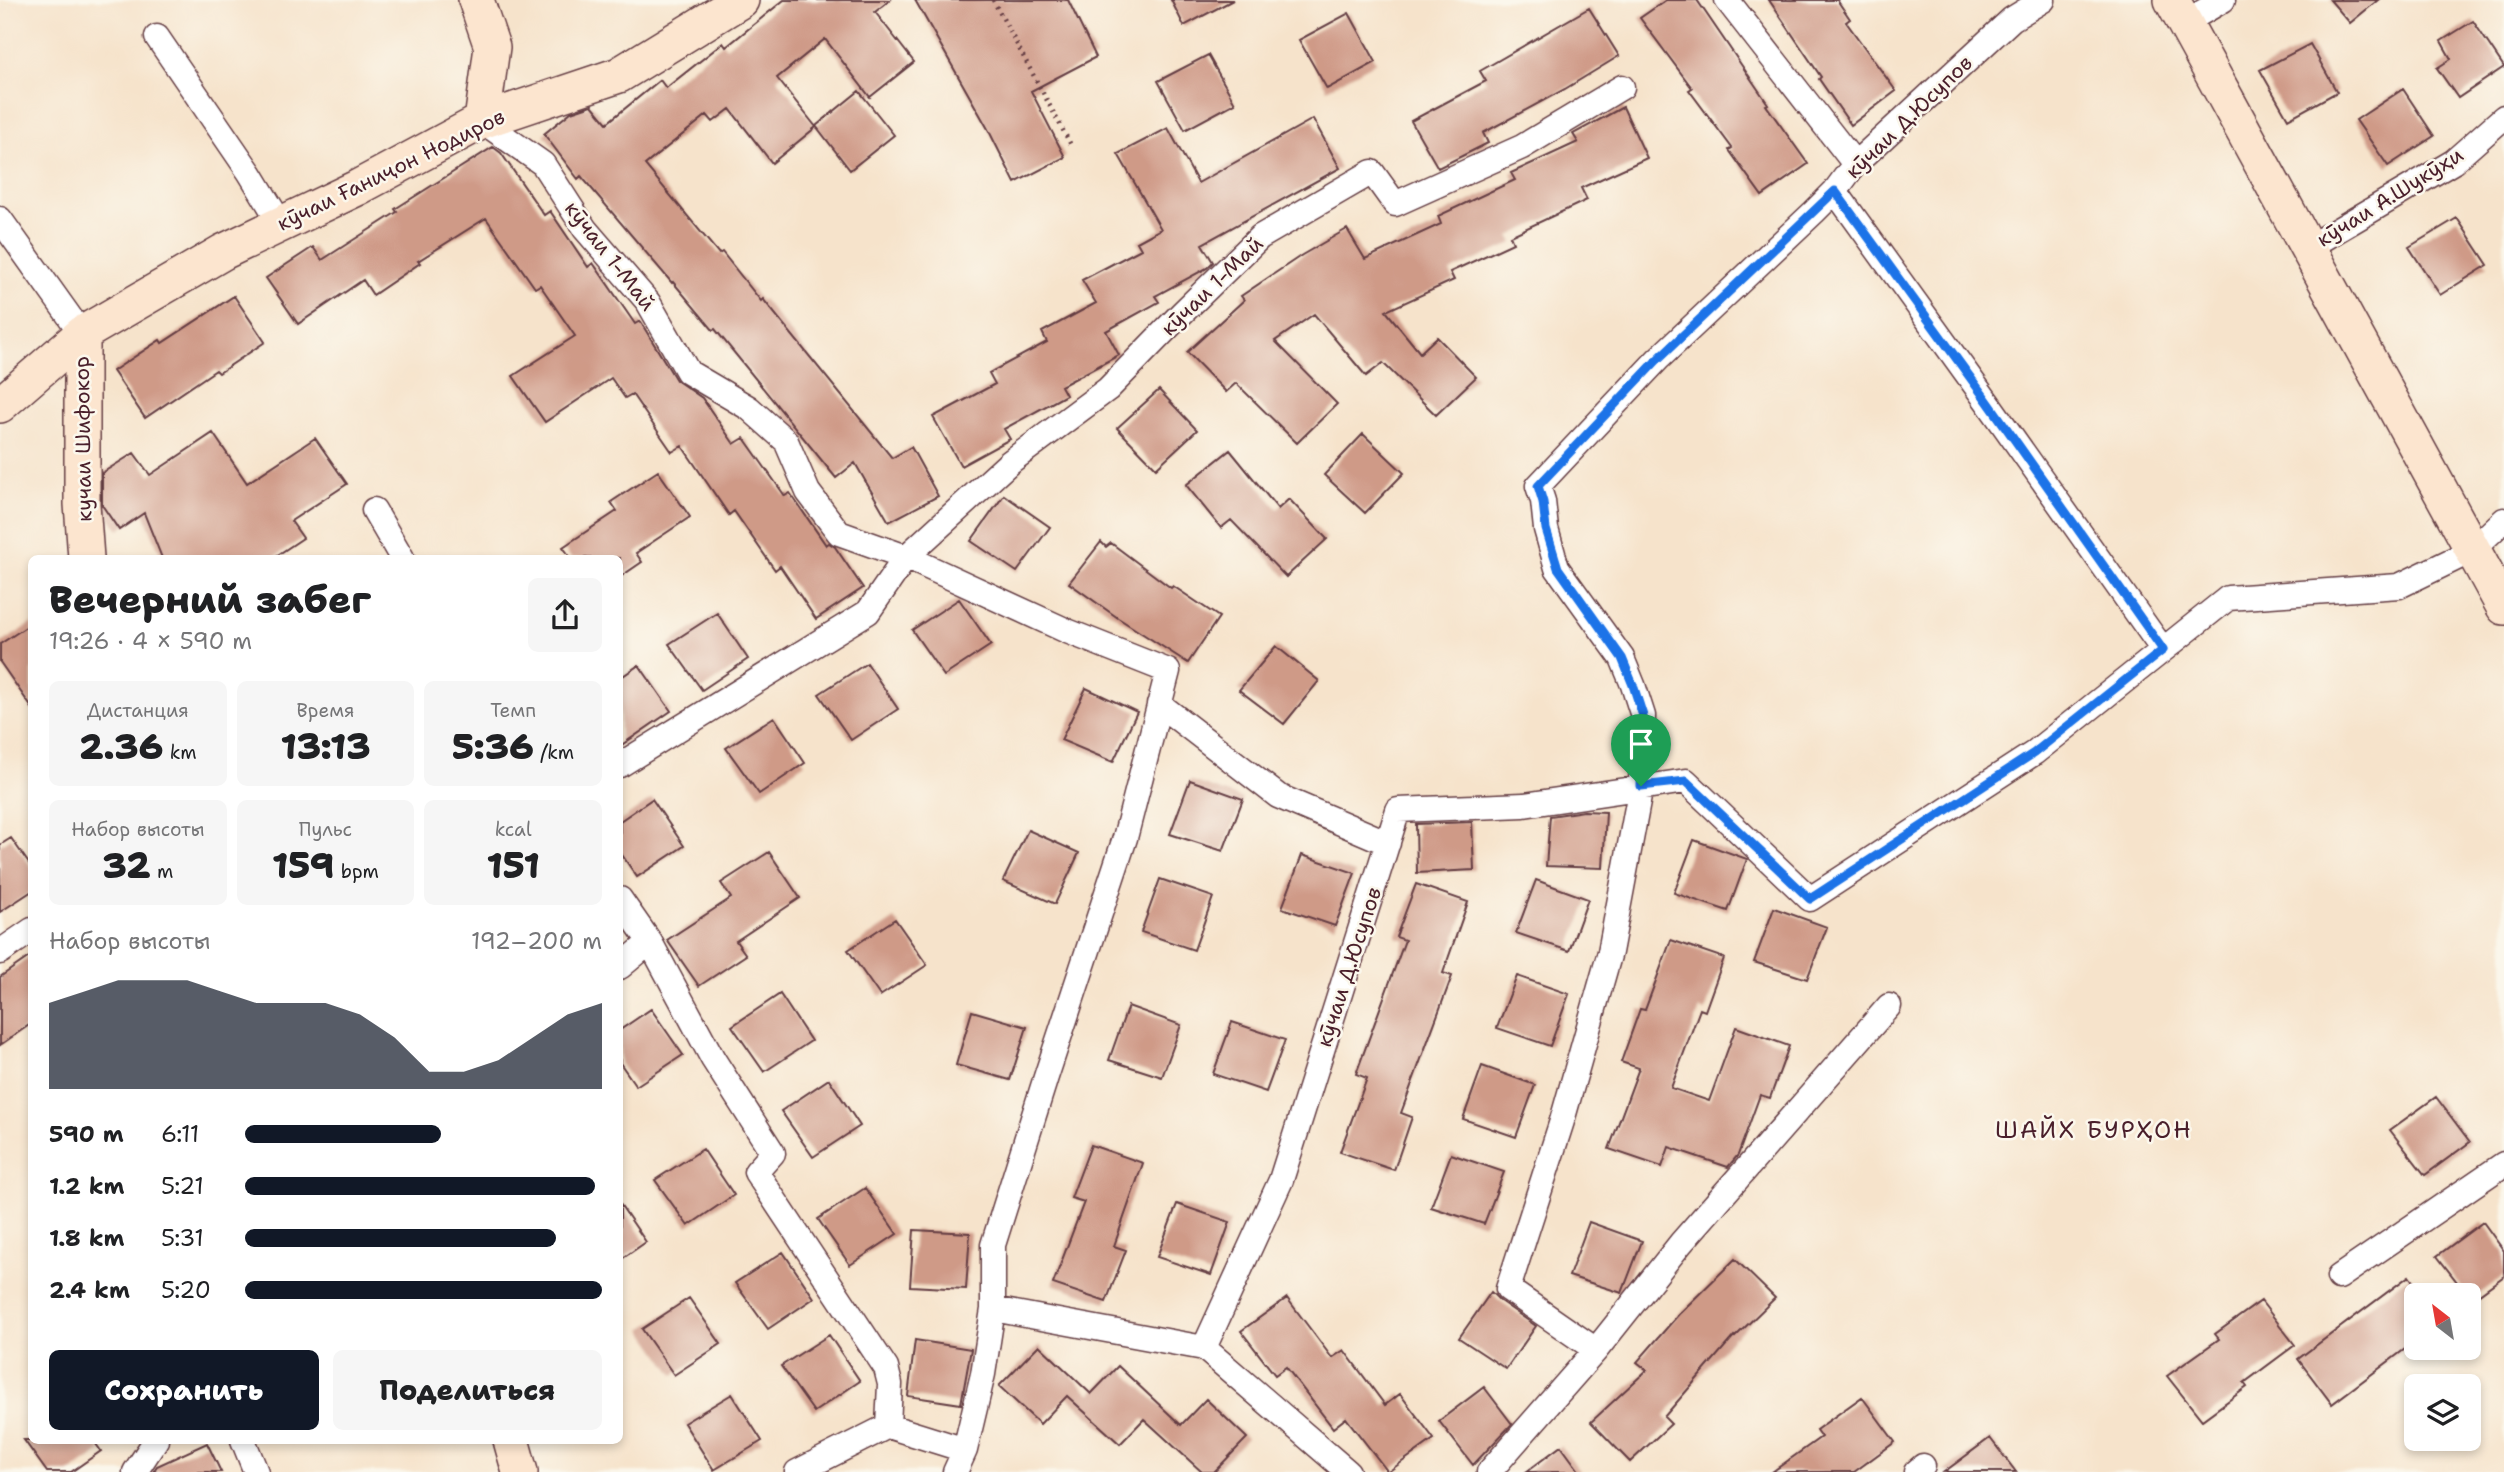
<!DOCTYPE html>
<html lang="ru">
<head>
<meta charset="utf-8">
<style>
  body { margin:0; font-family:"Shantell Sans",sans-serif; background:#f6f6f6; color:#202124; height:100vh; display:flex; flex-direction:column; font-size:26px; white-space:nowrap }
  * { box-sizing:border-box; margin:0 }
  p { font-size:23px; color:#757577 }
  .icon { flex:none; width:38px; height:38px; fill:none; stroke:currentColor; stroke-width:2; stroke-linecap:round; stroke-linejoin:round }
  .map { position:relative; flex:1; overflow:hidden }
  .sheet { position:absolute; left:28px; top:555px; width:595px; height:889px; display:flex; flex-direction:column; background:#fff; border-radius:10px; box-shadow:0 4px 10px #0003 }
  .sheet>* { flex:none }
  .needle { width:46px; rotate:329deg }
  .controls { position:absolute; left:2404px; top:1283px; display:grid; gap:14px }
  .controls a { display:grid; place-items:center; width:77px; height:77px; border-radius:10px; background:#fff; box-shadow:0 4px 10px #0003; font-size:35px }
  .pin { position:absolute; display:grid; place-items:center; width:60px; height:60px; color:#fff; margin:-72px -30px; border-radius:50% 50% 50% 0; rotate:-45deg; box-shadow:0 0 7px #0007 }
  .pin .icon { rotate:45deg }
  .round { display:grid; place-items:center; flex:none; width:74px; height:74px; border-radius:10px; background:#f6f6f6 }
  .head { display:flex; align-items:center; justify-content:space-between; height:119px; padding:0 21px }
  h1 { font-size:38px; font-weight:800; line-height:52px }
  .figures { display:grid; grid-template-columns:repeat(3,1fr); gap:10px; height:119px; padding:7px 21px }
  .figures div { display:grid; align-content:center; border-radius:10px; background:#f6f6f6; text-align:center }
  .figures b { font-size:35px; font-weight:800 }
  .figures small { font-size:19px; font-weight:400 }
  .figures p { font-size:19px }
  .chart { height:196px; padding:14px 21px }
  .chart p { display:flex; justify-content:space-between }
  .chart svg { width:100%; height:126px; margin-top:7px; fill:#111827; opacity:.7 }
  .cta { display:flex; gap:14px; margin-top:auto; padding:14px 21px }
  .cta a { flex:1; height:80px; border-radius:10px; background:#111827; color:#fff; font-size:28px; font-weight:800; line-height:80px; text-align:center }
  .cta a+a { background:#f6f6f6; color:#202124 }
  ul { padding:0 21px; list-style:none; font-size:23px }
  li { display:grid; grid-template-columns:112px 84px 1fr; align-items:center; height:52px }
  li i { height:18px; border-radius:9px; background:#111827 }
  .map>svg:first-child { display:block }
</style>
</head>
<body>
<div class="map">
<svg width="2504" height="1472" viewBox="0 0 2504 1472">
  <rect width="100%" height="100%" fill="#fbf7ec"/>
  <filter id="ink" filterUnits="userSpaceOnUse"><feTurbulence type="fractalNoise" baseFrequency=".0143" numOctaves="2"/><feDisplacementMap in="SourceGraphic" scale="14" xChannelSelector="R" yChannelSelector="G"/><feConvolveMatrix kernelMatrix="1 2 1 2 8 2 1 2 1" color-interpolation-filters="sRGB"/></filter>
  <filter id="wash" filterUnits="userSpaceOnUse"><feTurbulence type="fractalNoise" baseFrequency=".00686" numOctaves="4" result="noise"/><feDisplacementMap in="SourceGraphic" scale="28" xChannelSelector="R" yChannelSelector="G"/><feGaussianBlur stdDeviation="1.57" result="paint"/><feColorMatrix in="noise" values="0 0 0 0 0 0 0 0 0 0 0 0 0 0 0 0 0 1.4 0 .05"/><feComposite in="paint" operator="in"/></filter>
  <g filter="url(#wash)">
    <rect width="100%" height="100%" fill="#f6e3cb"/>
    <g id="blocks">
      <path fill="#cf9a87" d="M 784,0 L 890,0 L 875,12 L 914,62 L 870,97 L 825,39 L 777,78 L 816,127 L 772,163 L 730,109 L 713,122 L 707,115 L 645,165 L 719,254 L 722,252 L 761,301 L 763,299 L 892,458 L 911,447 L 938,496 L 889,522 L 855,463 L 836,478 L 715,329 L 713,330 L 673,282 L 672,283 L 581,176 L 578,179 L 544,134 L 571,112 L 592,105 L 607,123 L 660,80 L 666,88 L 723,43 L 726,47 Z
        M 915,0 L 1068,0 L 1096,57 L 1031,91 L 1065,157 L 1015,183 L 988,129 Z
        M 1171,0 L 1233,0 L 1184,26 Z
        M 1666,0 L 1697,0 L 1768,104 L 1766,105 L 1808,164 L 1762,196 L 1729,150 L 1732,148 L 1689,90 L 1692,88 L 1640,18 Z
        M 1769,0 L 1837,0 L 1850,19 L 1846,22 L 1896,91 L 1851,125 L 1819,79 L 1821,77 Z
        M 2330,0 L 2378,0 L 2350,23 Z
        M 1589,8 L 1619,56 L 1565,89 L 1483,133 L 1488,143 L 1438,168 L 1411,121 L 1486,81 L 1480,71 Z
        M 1349,13 L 1376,62 L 1327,89 L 1299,40 Z
        M 2473,21 L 2504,67 L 2458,98 L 2437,68 L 2451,59 L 2441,41 Z
        M 2310,44 L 2337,92 L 2288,119 L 2260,70 Z
        M 1208,55 L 1235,103 L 1185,130 L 1158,81 Z
        M 2403,89 L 2434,136 L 2388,166 L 2356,120 Z
        M 859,91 L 894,135 L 850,170 L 816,126 Z
        M 1623,107 L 1647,158 L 1581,188 L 1587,200 L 1510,236 L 1513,243 L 1450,272 L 1454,280 L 1386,311 L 1420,353 L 1437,337 L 1476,377 L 1436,415 L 1383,363 L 1366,376 L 1314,314 L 1275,341 L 1337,404 L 1297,443 L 1236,383 L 1226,392 L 1187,352 L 1244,300 L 1241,296 L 1302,255 L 1347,229 L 1365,259 L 1441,224 L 1438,216 L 1515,180 L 1511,173 L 1578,142 L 1573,134 Z
        M 1313,119 L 1340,168 L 1202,244 L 1213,262 L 1207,268 L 1155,296 L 1159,302 L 1106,331 L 1119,355 L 1061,386 L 1066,395 L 1004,429 L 1010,439 L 961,466 L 933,417 L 995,384 L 989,373 L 1047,342 L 1042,332 L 1096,303 L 1082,280 L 1141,249 L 1137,242 L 1161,229 L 1118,154 L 1168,128 L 1198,183 Z
        M 493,147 L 501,153 L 544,215 L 550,211 L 588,267 L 593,263 L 635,324 L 640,321 L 676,380 L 702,398 L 734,444 L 744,438 L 785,496 L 790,493 L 826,545 L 829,543 L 835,547 L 863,588 L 816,619 L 780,566 L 775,570 L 734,511 L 729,515 L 682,446 L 672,452 L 632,394 L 625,398 L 611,378 L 545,422 L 513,376 L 575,336 L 540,285 L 535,288 L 486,218 L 418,261 L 420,263 L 373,295 L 363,280 L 298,324 L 266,278 L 313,247 L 322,260 L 397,212 L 395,209 Z
        M 2457,218 L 2488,265 L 2440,295 L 2409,247 Z
        M 234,296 L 265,342 L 219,373 L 216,370 L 145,418 L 113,371 L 160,340 L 162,343 Z
        M 1159,390 L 1197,430 L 1156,468 L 1117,428 Z
        M 213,433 L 247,483 L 315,438 L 347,484 L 291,521 L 303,538 L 273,558 L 162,558 L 144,513 L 119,530 L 102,505 L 102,473 L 134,453 L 150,475 Z
        M 1363,434 L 1404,473 L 1365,513 L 1324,475 Z
        M 1230,450 L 1278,509 L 1289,499 L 1327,539 L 1286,577 L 1231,520 L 1221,528 L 1186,485 Z
        M 658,471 L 690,517 L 636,553 L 642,562 L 620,577 L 620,558 L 571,558 L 563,547 L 617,511 L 611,502 Z
        M 1004,495 L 1050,527 L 1017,572 L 971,541 Z
        M 1101,542 L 1106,547 L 1111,543 L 1171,588 L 1173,586 L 1219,617 L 1188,663 L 1118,618 L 1069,583 Z
        M 959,599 L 991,645 L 944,676 L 912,630 Z
        M 717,613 L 748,659 L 702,690 L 669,644 Z
        M 32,623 L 32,708 L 0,662 L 0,644 Z
        M 1276,646 L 1319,681 L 1284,724 L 1239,690 Z
        M 867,663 L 898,709 L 851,740 L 819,694 Z
        M 639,665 L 671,711 L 620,746 L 620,678 Z
        M 1086,688 L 1137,712 L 1113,762 L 1061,740 Z
        M 774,717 L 805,763 L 759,794 L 726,748 Z
        M 1190,780 L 1243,799 L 1223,851 L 1170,834 Z
        M 652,799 L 684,846 L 637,877 L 620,852 L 620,821 Z
        M 1584,811 L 1606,812 L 1603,868 L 1546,866 L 1550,816 Z
        M 1472,822 L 1474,870 L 1417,873 L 1416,824 Z
        M 1028,830 L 1079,853 L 1055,904 L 1003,881 Z
        M 11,838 L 32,868 L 32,891 L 0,912 L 0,845 Z
        M 1694,840 L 1747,859 L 1728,911 L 1674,893 Z
        M 769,852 L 800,898 L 736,941 L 746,955 L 699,986 L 667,940 L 731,898 L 721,883 Z
        M 1302,855 L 1355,873 L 1335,926 L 1282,908 Z
        M 1160,879 L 1213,897 L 1194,950 L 1141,932 Z
        M 1536,880 L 1588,899 L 1569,951 L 1516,933 Z
        M 1416,884 L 1468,902 L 1443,973 L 1452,976 L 1401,1113 L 1412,1117 L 1394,1170 L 1340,1152 L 1367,1078 L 1356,1074 L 1405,940 L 1396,937 Z
        M 1774,908 L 1827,927 L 1807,979 L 1754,962 Z
        M 895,919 L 927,965 L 880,996 L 848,950 Z
        M 1671,940 L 1724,958 L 1705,1011 L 1700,1009 L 1671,1088 L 1709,1101 L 1736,1027 L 1789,1046 L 1770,1098 L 1760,1095 L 1738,1155 L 1728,1167 L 1669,1147 L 1662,1167 L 1609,1149 L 1639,1068 L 1621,1062 L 1640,1009 L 1645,1010 Z
        M 32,955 L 32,1023 L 0,1045 L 0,977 Z
        M 1517,976 L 1569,994 L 1550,1046 L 1497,1028 Z
        M 780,994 L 811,1041 L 764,1072 L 732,1026 Z
        M 1128,1006 L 1181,1025 L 1162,1077 L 1109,1060 Z
        M 651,1009 L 683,1055 L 636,1086 L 620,1063 L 620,1030 Z
        M 972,1011 L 1027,1027 L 1010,1080 L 956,1065 Z
        M 1232,1022 L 1285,1040 L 1266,1092 L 1213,1074 Z
        M 1482,1066 L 1535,1085 L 1516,1137 L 1463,1119 Z
        M 829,1079 L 860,1126 L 813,1157 L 781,1111 Z
        M 2436,1097 L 2470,1142 L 2425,1175 L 2390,1130 Z
        M 1091,1145 L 1143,1163 L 1114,1246 L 1126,1250 L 1106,1302 L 1053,1284 L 1084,1202 L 1071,1198 Z
        M 703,1149 L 734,1195 L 688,1226 L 655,1180 Z
        M 1451,1154 L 1504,1172 L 1484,1224 L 1431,1207 Z
        M 865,1188 L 897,1234 L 850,1265 L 818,1219 Z
        M 620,1204 L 646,1242 L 620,1260 Z
        M 1177,1204 L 1230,1222 L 1211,1275 L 1157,1257 Z
        M 1589,1222 L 1642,1241 L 1622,1293 L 1569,1276 Z
        M 2483,1222 L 2504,1251 L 2504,1276 L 2471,1300 L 2437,1256 Z
        M 914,1230 L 970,1233 L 966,1289 L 910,1286 Z
        M 783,1252 L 814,1298 L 768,1329 L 735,1283 Z
        M 1735,1259 L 1775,1298 L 1735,1337 L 1734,1336 L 1664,1417 L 1671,1424 L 1630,1462 L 1591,1422 L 1647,1370 L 1637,1362 L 1679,1314 Z
        M 2409,1276 L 2417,1287 L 2417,1340 L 2332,1404 L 2298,1359 Z
        M 1491,1292 L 1500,1301 L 1536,1326 L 1506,1369 L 1459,1338 Z
        M 689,1298 L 721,1344 L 674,1375 L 642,1329 Z
        M 1287,1298 L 1332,1358 L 1344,1350 L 1385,1405 L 1400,1394 L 1434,1439 L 1388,1472 L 1346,1418 L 1333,1428 L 1286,1367 L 1275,1375 L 1241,1331 Z
        M 2261,1301 L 2295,1345 L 2244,1383 L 2247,1387 L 2202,1420 L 2167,1376 L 2219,1339 L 2215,1334 Z
        M 829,1335 L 860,1381 L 814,1412 L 781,1366 Z
        M 915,1340 L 971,1349 L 961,1404 L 908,1396 Z
        M 1039,1345 L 1091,1394 L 1118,1366 L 1181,1425 L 1206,1399 L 1247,1438 L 1214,1472 L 1202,1472 L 1144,1419 L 1120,1444 L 1067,1396 L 1040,1424 L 999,1386 Z
        M 1484,1387 L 1512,1424 L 1473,1465 L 1439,1421 Z
        M 732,1394 L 762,1441 L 714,1470 L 684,1423 Z
        M 1862,1397 L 1895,1442 L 1854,1472 L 1772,1472 L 1821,1437 L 1816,1430 Z
        M 1990,1438 L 2016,1472 L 1944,1472 Z
        M 24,1440 L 93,1440 L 101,1451 L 71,1472 L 47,1472 Z
        M 207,1443 L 221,1472 L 153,1472 L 157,1466 Z
        M 1561,1446 L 1580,1472 L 1526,1472 Z"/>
    </g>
  </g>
  <g filter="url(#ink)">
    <use href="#blocks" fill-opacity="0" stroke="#643c43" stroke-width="2"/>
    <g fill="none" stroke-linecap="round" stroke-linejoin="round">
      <defs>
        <path id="street" d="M 1727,0 L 1855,164
          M 2184,23 L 2223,0
          M 157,37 L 250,173 L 281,224
          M 482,121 L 543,164 L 585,229 L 648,302 L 688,372 L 749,408 L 786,441 L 808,492 L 839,533 L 906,557 L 1067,631 L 1168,671 L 1125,838 L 1046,1077 L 993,1245 L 993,1309 L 983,1374 L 965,1450 L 955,1472
          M 1835,191 L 1988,403 L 2163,650
          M 0,219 L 82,334
          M 2307,248 L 2453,162 L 2504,117
          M 374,510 L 402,558
          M 1159,704 L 1278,796 L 1388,843
          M 620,765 L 868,612 L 906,557 L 1010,462 L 1108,389 L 1182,313 L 1260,237 L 1372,172 L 1395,204 L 1522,147 L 1622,87
          M 620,899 L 650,942 L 713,1059 L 773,1153 L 756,1172 L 886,1368 L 890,1384 L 888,1426 L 797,1472
          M 0,952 L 32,930
          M 620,967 L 650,942
          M 2339,1277 L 2504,1164
          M 993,1309 L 1204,1348 L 1348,1472
          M 1204,1348 L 1281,1180 L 1398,810 L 1524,805 L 1686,781 L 1810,899 L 2034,753 L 2228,598 L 2399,586 L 2471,551 L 2504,520
          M 1596,1350 L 1508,1289 L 1562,1121 L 1610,952 L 1641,786 L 1643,716 L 1633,685 L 1622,658 L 1557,568 L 1546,529 L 1543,501 L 1538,486 L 1658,359 L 1814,212 L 1835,191 L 1855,164 L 2012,19 L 2043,0
          M 888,1426 L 965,1450
          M 243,1440 L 256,1472
          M 135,1472 L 156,1440
          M 1489,1472 L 1596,1350 L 1681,1243 L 1889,1006
          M 1916,1472 L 1923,1466"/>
        <path id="secondary" d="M 476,0 L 492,47 L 482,121
          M 2172,0 L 2504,607
          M 82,334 L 82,504 L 86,558
          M 0,405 L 82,334 L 223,252 L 357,188 L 482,121 L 619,75 L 741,0
          M 511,1440 L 520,1472"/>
      </defs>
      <use href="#street" stroke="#643c43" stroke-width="27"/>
      <use href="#secondary" stroke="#643c43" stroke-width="38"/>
      <path stroke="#643c43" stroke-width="4.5" stroke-dasharray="2 5" stroke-linecap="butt" d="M 993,0 L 1071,145"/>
      <use href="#street" stroke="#fff" stroke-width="24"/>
      <use href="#secondary" stroke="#fce5cf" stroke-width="35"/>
    </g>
  </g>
  <g fill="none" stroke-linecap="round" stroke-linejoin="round" filter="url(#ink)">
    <defs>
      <path id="route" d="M 1835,191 L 1988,402 L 2163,650 L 2034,753 L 1810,899 L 1686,781 L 1641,786 L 1643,716 L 1633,685 L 1622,658 L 1558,568 L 1546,529 L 1543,502 L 1538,486 L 1658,359 Z"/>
    </defs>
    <use href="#route" stroke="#fff" stroke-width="14"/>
    <use href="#route" stroke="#1a73e8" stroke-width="9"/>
  </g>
  <g text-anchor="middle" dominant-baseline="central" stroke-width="5" stroke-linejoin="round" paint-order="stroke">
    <g font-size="21" fill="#4a1f2b" stroke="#fbf7ec">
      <text transform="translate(1909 117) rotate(-44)">кӯчаи Д.Юсупов</text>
      <text transform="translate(391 170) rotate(-26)">кӯчаи Ғаниҷон Нодиров</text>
      <text transform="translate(2390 197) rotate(-32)">кӯчаи А.Шукӯҳи</text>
      <text transform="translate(610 256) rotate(52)">кӯчаи 1-Май</text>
      <text transform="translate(1212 286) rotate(-44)">кӯчаи 1-Май</text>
      <text transform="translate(83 439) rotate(-91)">кучаи Шифокор</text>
      <text transform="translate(1349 967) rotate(-72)">кӯчаи Д.Юсупов</text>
    </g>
    <g font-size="24" letter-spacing="2" fill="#4a1f2b" stroke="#fbf7ec">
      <text x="2094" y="1130">ШАЙХ БУРҲОН</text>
    </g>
  </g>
</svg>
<div class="controls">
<a><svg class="needle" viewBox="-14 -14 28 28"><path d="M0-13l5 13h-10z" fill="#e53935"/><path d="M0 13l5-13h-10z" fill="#757577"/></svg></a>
<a><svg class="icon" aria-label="layers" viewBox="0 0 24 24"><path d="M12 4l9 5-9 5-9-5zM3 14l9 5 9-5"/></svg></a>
</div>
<div class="pin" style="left:1641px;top:786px;background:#1e9e55"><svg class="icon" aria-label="arrive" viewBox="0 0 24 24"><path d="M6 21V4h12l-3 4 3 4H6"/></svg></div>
<section class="sheet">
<div class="head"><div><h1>Вечерний забег</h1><p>19:26 · 4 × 590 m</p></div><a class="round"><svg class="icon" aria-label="share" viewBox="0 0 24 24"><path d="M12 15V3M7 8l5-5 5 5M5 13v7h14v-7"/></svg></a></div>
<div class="figures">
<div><p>Дистанция</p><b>2.36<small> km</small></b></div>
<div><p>Время</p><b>13:13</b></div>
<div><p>Темп</p><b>5:36<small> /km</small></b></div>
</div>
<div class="figures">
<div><p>Набор высоты</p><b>32<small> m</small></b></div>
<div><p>Пульс</p><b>159<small> bpm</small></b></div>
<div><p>kcal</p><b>151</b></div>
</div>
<div class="chart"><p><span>Набор высоты</span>192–200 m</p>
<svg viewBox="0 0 160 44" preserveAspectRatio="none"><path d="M0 44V14L10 10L20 6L30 6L40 6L50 10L60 14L70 14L80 14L90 18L100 26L110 38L120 38L130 34L140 26L150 18L160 14V44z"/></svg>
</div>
<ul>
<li><b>590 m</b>6:11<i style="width:55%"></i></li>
<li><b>1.2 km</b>5:21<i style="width:98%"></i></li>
<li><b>1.8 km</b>5:31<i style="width:87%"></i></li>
<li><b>2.4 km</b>5:20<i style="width:100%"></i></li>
</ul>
<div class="cta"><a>Сохранить</a><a>Поделиться</a></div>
</section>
</div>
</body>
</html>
